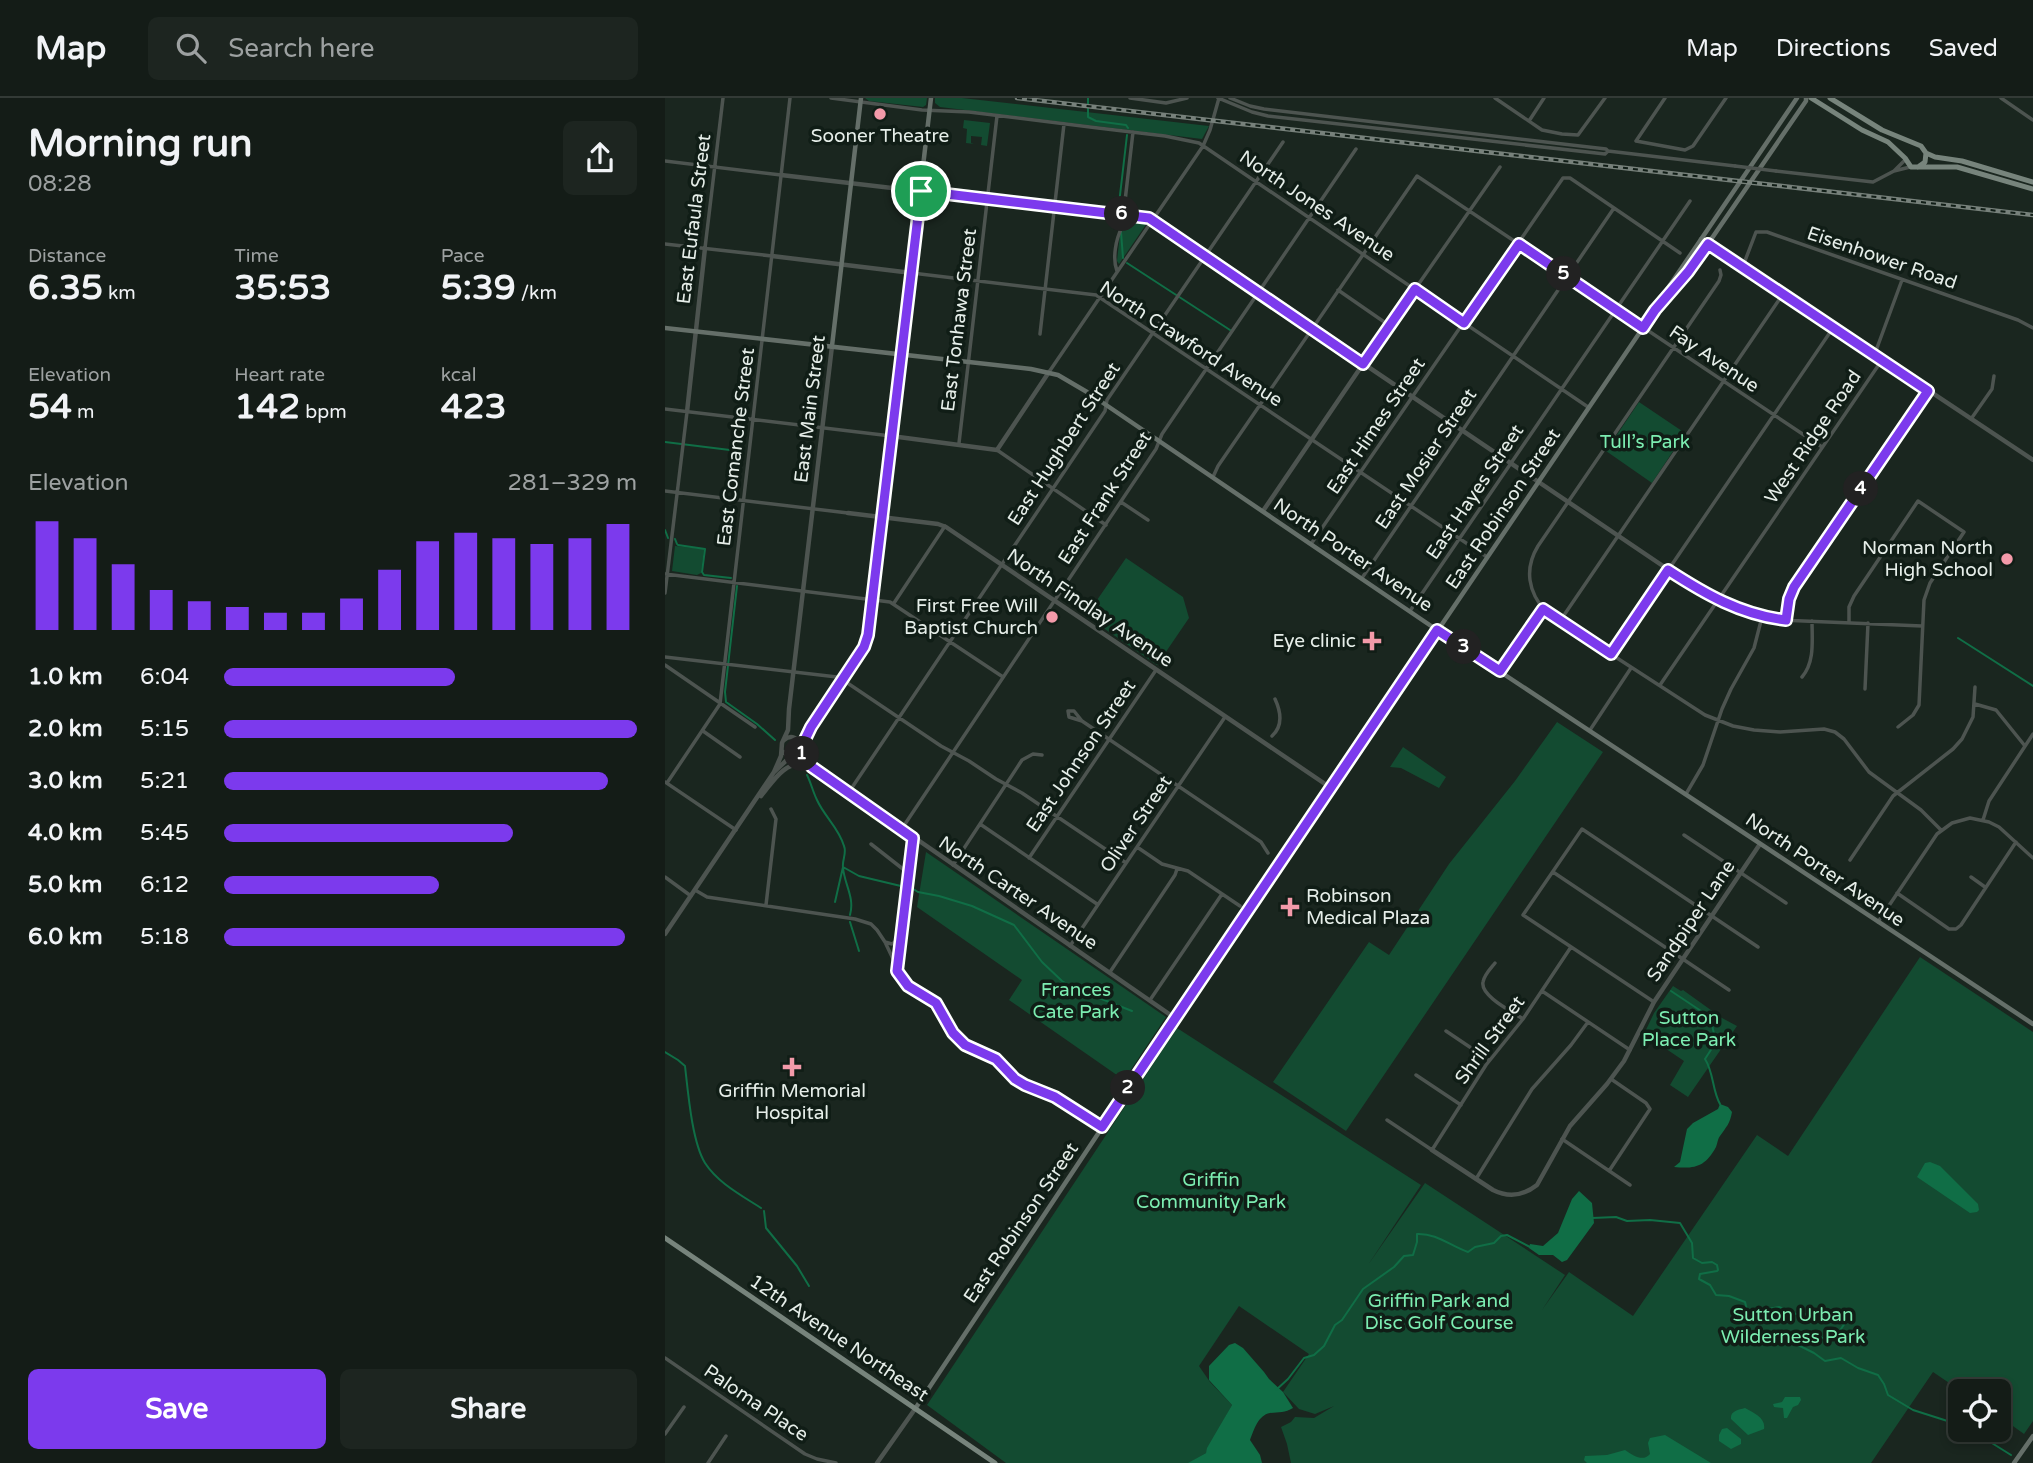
<!DOCTYPE html>
<html lang="en">
<head>
<meta charset="utf-8">
<style>
  body { margin:0; font-family:"Varela Round",sans-serif; background:#1d2520; color:#f1f3f6; height:100vh; display:flex; flex-direction:column; font-size:26px; white-space:nowrap }
  * { box-sizing:border-box; margin:0 }
  p { font-size:23px; color:#9da1a1 }
  .icon { flex:none; width:38px; height:38px; fill:none; stroke:currentColor; stroke-width:2; stroke-linecap:round; stroke-linejoin:round }
  .map { position:relative; flex:1; overflow:hidden }
  .sheet { display:flex; flex-direction:column; background:#141c17; width:665px }
  .sheet>* { flex:none }
  .fabs { position:absolute; left:1283px; top:1281px; display:grid; gap:14px }
  .fabs a { display:grid; place-items:center; width:63px; height:63px; border-radius:10px; background:#141c17; box-shadow:0 4px 10px #0003,0 0 0 2px #333a36; font-size:35px }
  .pin { position:absolute; display:grid; place-items:center; width:60px; height:60px; color:#fff; margin:-30px; border:4px solid #fff; border-radius:50%; box-shadow:0 2px 7px #0007 }
  .km { position:absolute; width:35px; height:35px; margin:-18px; border-radius:50%; background:#222; color:#fff; font-size:19px; line-height:35px; text-align:center }
  .round { display:grid; place-items:center; flex:none; width:74px; height:74px; border-radius:10px; background:#1d2520 }
  .overview { display:flex; align-items:center; justify-content:space-between; height:119px; padding:0 28px }
  h1 { font-size:38px; font-weight:700; line-height:52px }
  .stats { display:grid; grid-template-columns:repeat(3,1fr); gap:10px; height:119px; padding:7px 28px }
  .stats div { display:grid; align-content:center }
  .stats b { font-size:35px; font-weight:700 }
  .stats small { font-size:19px; font-weight:400 }
  .stats p { font-size:19px }
  .chart { height:196px; padding:14px 28px }
  .chart p { display:flex; justify-content:space-between }
  .chart svg { width:100%; height:126px; margin-top:7px; stroke:#7c3aed; stroke-width:6 }
  .button { display:flex; gap:14px; margin-top:auto; padding:14px 28px }
  .button a { flex:1; height:80px; border-radius:10px; background:#7c3aed; color:#fff; font-size:28px; font-weight:700; line-height:80px; text-align:center }
  .button a+a { background:#1d2520; color:#f1f3f6 }
  ul { padding:0 28px; list-style:none; font-size:23px }
  li { display:grid; grid-template-columns:112px 84px 1fr; align-items:center; height:52px }
  li i { height:18px; border-radius:9px; background:#7c3aed }
  header { display:flex; align-items:center; gap:42px; box-sizing:border-box; height:98px; padding:0 35px; background:#141c17; border-bottom:2px solid #333a36 }
  header strong { font-size:33px }
  nav { display:flex; gap:38px; margin-inline-start:auto; font-size:24px }
  .search { width:490px; height:63px; background:#1d2520; display:flex; align-items:center; gap:18px; box-sizing:border-box; padding:0 24px; border-radius:10px; color:#9da1a1; font-size:26px }
  main { display:flex; flex:1; min-height:0 }
  .map>svg:first-child { display:block }
</style>
</head>
<body>
<header>
<strong>Map</strong>
<div class="search"><svg class="icon" aria-label="search" viewBox="0 0 24 24"><circle cx="10" cy="10" r="6"/><path d="M15 15l6 6"/></svg>Search here</div>
<nav><a>Map</a><a>Directions</a><a>Saved</a></nav>
</header>
<main>
<section class="sheet">
<div class="overview"><div><h1>Morning run</h1><p>08:28</p></div><a class="round"><svg class="icon" aria-label="share" viewBox="0 0 24 24"><path d="M12 15V3M7 8l5-5 5 5M5 13v7h14v-7"/></svg></a></div>
<div class="stats">
<div><p>Distance</p><b>6.35<small> km</small></b></div>
<div><p>Time</p><b>35:53</b></div>
<div><p>Pace</p><b>5:39<small> /km</small></b></div>
</div>
<div class="stats">
<div><p>Elevation</p><b>54<small> m</small></b></div>
<div><p>Heart rate</p><b>142<small> bpm</small></b></div>
<div><p>kcal</p><b>423</b></div>
</div>
<div class="chart"><p><span>Elevation</span>281–329 m</p>
<svg viewBox="0 0 160 44" preserveAspectRatio="none"><path d="M5 44V6M15 44V12M25 44V21M35 44V30M45 44V34M55 44V36M65 44V38M75 44V38M85 44V33M95 44V23M105 44V13M115 44V10M125 44V12M135 44V14M145 44V12M155 44V7"/></svg>
</div>
<ul>
<li><b>1.0 km</b>6:04<i style="width:56%"></i></li>
<li><b>2.0 km</b>5:15<i style="width:100%"></i></li>
<li><b>3.0 km</b>5:21<i style="width:93%"></i></li>
<li><b>4.0 km</b>5:45<i style="width:70%"></i></li>
<li><b>5.0 km</b>6:12<i style="width:52%"></i></li>
<li><b>6.0 km</b>5:18<i style="width:97%"></i></li>
</ul>
<div class="button"><a>Save</a><a>Share</a></div>
</section>
<div class="map">
<svg width="1368" height="1365" viewBox="0 0 1368 1365">
  <rect width="100%" height="100%" fill="#1a261f"/>
  <path fill="#134b31" d="M 200,0 L 262,0 L 261,7 L 258,9 L 204,3 Z
    M 270,0 L 297,0 L 544,28 L 537,41 L 275,9 L 270,5 Z
    M 299,22 L 325,25 L 322,48 L 316,47 L 317,39 L 306,38 L 306,45 L 309,46 L 301,45 L 302,31 L 298,30 Z
    M 461,119 L 478,122 L 482,125 L 454,166 L 452,163 L 455,136 Z
    M 974,304 L 1020,335 L 987,385 L 941,353 Z
    M 10,448 L 39,451 L 36,475 L 32,477 L 7,473 Z
    M 461,460 L 518,499 L 524,520 L 492,567 L 421,518 Z
    M 892,624 L 938,654 L 681,1033 L 608,984 L 704,844 L 724,857 L 784,766 L 850,683 Z
    M 738,649 L 781,679 L 774,690 L 736,670 L 725,669 Z
    M 261,754 L 501,919 L 459,982 L 344,902 L 357,882 L 252,809 Z
    M 1255,859 L 1368,934 L 1368,1323 L 1359,1336 L 1334,1318 L 1334,1293 L 1296,1293 L 1268,1274 L 1206,1365 L 626,1365 L 622,1346 L 616,1329 L 626,1324 L 630,1319 L 649,1320 L 669,1308 L 650,1316 L 634,1311 L 618,1294 L 644,1256 L 574,1208 L 534,1268 L 545,1284 L 567,1307 L 541,1355 L 524,1365 L 341,1365 L 262,1307 L 512,930 L 756,1087 L 703,1167 L 760,1085 L 900,1177 L 877,1212 L 904,1174 L 968,1218 L 1092,1037 L 1123,1058 Z
    M 1008,888 L 1016,893 L 1018,892 L 1057,920 L 1072,928 L 1023,999 L 1005,987 L 1019,963 L 979,936 L 989,915 Z"/>
  <path fill="#106e46" d="M 1055,1006 L 1063,1009 L 1067,1014 C 1065,1026 1061,1029 1055,1038 C 1053,1040 1052,1047 1051,1049 C 1040,1069 1030,1071 1009,1069 L 1015,1064 L 1022,1031 L 1028,1025 L 1053,1011 Z
    M 1265,1064 L 1275,1068 L 1313,1106 L 1314,1112 L 1312,1114 L 1305,1115 L 1252,1079 L 1260,1065 Z
    M 914,1093 L 927,1105 L 929,1125 L 902,1162 L 897,1164 L 888,1157 L 874,1157 L 864,1150 L 865,1146 L 878,1148 L 893,1135 L 907,1101 Z
    M 570,1245 L 578,1250 L 599,1274 L 604,1281 L 618,1294 L 628,1310 C 620,1315 614,1314 605,1315 C 593,1317 589,1332 585,1342 L 595,1357 L 597,1365 L 523,1365 L 541,1355 L 542,1350 L 567,1307 L 544,1282 L 544,1268 L 564,1247 Z
    M 1120,1299 L 1135,1299 L 1136,1302 L 1133,1307 L 1128,1309 L 1122,1320 L 1119,1320 L 1118,1310 L 1109,1309 L 1108,1306 L 1117,1304 Z
    M 1080,1310 C 1089,1315 1101,1320 1099,1331 L 1083,1337 L 1066,1321 C 1065,1313 1073,1312 1080,1310 Z
    M 1062,1330 L 1076,1341 L 1076,1346 L 1066,1351 L 1054,1343 L 1054,1337 L 1057,1331 Z
    M 1000,1337 L 1046,1365 L 922,1365 L 919,1362 L 920,1358 L 942,1357 L 960,1352 C 969,1358 978,1364 985,1356 L 983,1345 L 985,1340 Z"/>
  <g fill="none" stroke-linecap="round" stroke-linejoin="round">
    <path stroke="#106e46" stroke-width="2" d="M 423,0 L 423,19 L 431,23 L 461,27 L 463,30
      M 458,160 L 456,134 L 454,131 L 452,123 L 462,37
      M 462,165 L 565,232
      M 0,344 L 73,353 L 79,352
      M 0,432 L 3,440
      M 10,441 L 12,446
      M 13,447 L 40,451 L 37,474 L 39,477 L 66,480
      M 72,488 L 60,594 L 61,604 L 92,626 L 110,642
      M 1293,540 L 1368,588
      M 142,677 C 146,685 148,694 152,702 C 159,718 174,730 179,748 C 182,755 177,762 178,769 C 179,786 190,799 185,817
      M 245,789 L 253,794 L 274,798 L 307,808 L 349,827 L 377,864 L 397,883 L 409,890 L 467,913
      M 170,804 L 178,769 L 194,778 L 240,789
      M 185,824 L 194,853
      M 1006,893 L 1042,917 L 1046,923 L 1051,944 L 1040,961 C 1049,975 1047,992 1055,1006
      M 0,954 L 13,962 L 20,968 C 23,994 27,1044 40,1065 C 53,1085 76,1097 96,1110
      M 99,1113 L 101,1130 L 132,1168 L 144,1188
      M 927,1120 L 951,1119 L 962,1123 L 985,1122 L 1015,1125 L 1027,1145 L 1028,1160 L 1037,1165 L 1047,1164 L 1052,1167 L 1053,1172 L 1052,1173 L 1035,1176 L 1034,1181 L 1045,1187 L 1051,1197 L 1064,1198 L 1080,1204 L 1082,1212 L 1086,1214 L 1114,1209 L 1131,1216 L 1142,1216 L 1161,1225 L 1171,1217 L 1176,1216 L 1180,1219 L 1180,1225 L 1172,1237 L 1148,1242 L 1139,1237 L 1134,1238 L 1132,1243 L 1133,1247 L 1149,1255 L 1160,1263 L 1176,1260 L 1193,1270 L 1213,1277 L 1219,1286 L 1223,1297 L 1248,1312 L 1295,1327
      M 611,1292 L 623,1281 L 639,1260 L 649,1257 L 659,1248 L 670,1227 L 677,1222 L 698,1191 L 729,1169 L 739,1158 L 748,1157 L 752,1144 L 752,1136 C 772,1135 785,1148 803,1154 L 810,1149 L 829,1145 L 836,1138 L 842,1137 L 865,1149
      M 1306,1332 L 1346,1357"/>
    <path stroke="#4d5450" stroke-width="3.5" d="M 166,0 L 257,12 L 304,14 L 433,30 L 500,38 L 534,45 L 923,309
      M 465,0 L 501,5 L 522,0
      M 553,0 L 587,14 L 603,18 L 940,56 L 943,53
      M 565,0 L 585,8 L 599,11 L 941,51 L 943,53 L 1070,68
      M 830,0 L 877,32 L 897,36 L 913,37 L 940,0
      M 1000,0 L 971,43 L 1020,52 L 1028,48 L 1061,0
      M 1336,0 L 1368,22
      M 864,23 L 879,0
      M 1240,62 L 1229,73 L 1245,69
      M 0,63 L 116,77
      M 1111,73 L 1208,84 L 1229,73
      M 0,146 L 107,158
      M 40,150 L 58,0
      M 1078,168 L 1091,134 L 1102,134 L 1353,222 L 1368,230
      M 1055,172 L 1056,177 L 1054,183 L 873,448 C 859,471 863,494 881,514 L 1040,617 L 1068,628 L 1089,632 L 1115,634 L 1159,631 L 1170,634 L 1179,641 L 1204,674 L 1256,712 L 1276,732
      M 452,173 C 447,160 451,141 457,129 L 468,34
      M 247,175 L 431,197 L 822,459
      M 673,192 L 725,228
      M 375,236 L 399,26
      M 1209,258 L 1237,182
      M 698,266 L 835,69
      M 384,274 L 538,48 L 545,32 L 554,0
      M 0,311 L 226,338
      M 1306,321 L 1327,291 L 1329,278
      M 294,345 L 332,18
      M 332,352 L 441,427
      M 548,379 L 553,368 L 752,78 L 1157,349
      M 0,393 L 183,415
      M 456,404 L 483,422
      M 646,446 L 898,80 L 905,80 L 1015,155
      M 0,476 L 225,504 L 338,579
      M 697,480 L 949,110
      M 0,495 L 22,314
      M 1053,502 L 1079,513 L 1115,522 L 1257,528
      M 229,505 L 280,428
      M 745,513 L 1025,103
      M 1121,522 L 1123,501 L 1129,489 L 1263,293
      M 895,523 L 1118,196
      M 1184,525 L 1184,509 L 1189,498 L 1253,403 L 1299,434 L 1265,485 L 1259,502 L 1254,607 L 1248,617 L 1233,629
      M 946,556 L 1168,230
      M 0,559 L 172,579 L 178,582 L 276,648 L 304,663 L 331,681 L 357,695 L 461,765
      M 0,567 L 90,629
      M 835,573 L 878,511
      M 1137,579 C 1150,564 1147,542 1147,523
      M 995,587 L 1217,262
      M 1200,591 L 1203,525
      M 1310,606 L 1331,612 L 1360,648
      M 417,623 L 404,619 L 403,613 L 409,613 L 417,623 L 596,744 L 603,755
      M 925,632 L 966,570
      M 38,633 L 75,659
      M 607,638 C 618,628 616,614 610,601
      M 0,684 L 71,732
      M 2,685 L 55,606 L 125,0
      M 184,694 L 440,313 L 442,302 L 618,44
      M 1021,696 L 1038,667 L 1057,611 L 1066,591 L 1089,550 L 1097,519
      M 1318,722 L 1324,703 L 1368,636
      M 315,726 L 432,806
      M 236,732 L 491,351 L 497,336 L 691,51
      M 1019,737 L 1121,805
      M 206,746 L 243,775
      M 472,749 L 497,766 L 523,773 L 575,808
      M 364,760 L 491,572
      M 1185,762 L 1228,698 L 1288,651 L 1297,641 L 1308,619 L 1310,589
      M 288,767 L 357,662 L 368,656 L 377,657
      M 888,774 L 1064,892
      M 0,779 L 26,798
      M 1306,779 L 1320,789
      M 30,792 L 42,799 L 190,821 L 206,826 L 212,832 L 220,844 L 238,882 L 271,905 L 288,935 L 296,944 L 331,961 L 350,981 L 360,987 L 390,999 L 437,1029
      M 1232,795 L 1284,831 L 1291,831 L 1296,827 L 1351,744
      M 101,807 L 111,721 L 106,711
      M 1213,824 L 1272,736 L 1287,725 L 1305,720 L 1324,724 L 1334,729 L 1368,760
      M 220,844 L 227,846 L 237,838
      M 405,848 L 560,619
      M 830,865 C 826,870 819,877 818,884 C 815,898 848,914 858,921
      M 232,873 L 248,740
      M 445,874 L 510,777 L 512,771
      M 877,893 L 965,952
      M 485,902 L 557,796
      M 989,904 L 858,817 L 917,731 L 1093,849
      M 781,933 L 824,962
      M 751,977 L 796,1007
      M 722,1022 L 767,1052 L 821,967 L 858,921 L 906,849
      M 897,1041 L 965,1087
      M 944,1073 L 985,1011 L 981,1005 L 946,981
      M 811,1081 L 867,991 L 906,947 L 923,924
      M 0,1260 L 140,1356 L 152,1361 L 171,1365
      M 0,1336 L 19,1309
      M 43,1365 L 61,1338"/>
    <path stroke="#4d5450" stroke-width="4.5" d="M 116,77 L 483,120 L 1032,491 L 1053,502
      M 1036,141 L 1368,362
      M 107,158 L 247,175
      M 22,314 L 40,150
      M 226,338 L 332,352 L 384,274
      M 598,413 L 698,266
      M 183,415 L 273,426 L 281,429 L 666,690
      M 119,642 C 126,636 134,640 136,648
      M 117,653 L 125,659 L 133,655 L 146,629 L 195,555 L 202,540 L 236,257
      M 127,659 L 159,677 L 510,920
      M 109,674 L 116,658 L 117,645 L 123,632 L 124,611 L 167,248
      M 96,698 C 108,684 118,664 140,666
      M 0,836 L 109,674 L 125,659
      M 767,1052 L 828,1092 C 844,1100 858,1098 872,1087 L 905,1028 L 942,986 L 959,963 L 989,904 L 1095,746
      M 212,1365 L 250,1311"/>
    <path stroke="#656f69" stroke-width="4.5" d="M 998,203 L 1023,175 L 1141,3 L 1141,0
      M 0,230 L 366,271 L 393,277 L 422,294 L 772,532 L 1368,926
      M 167,248 L 196,0
      M 236,256 L 266,0
      M 250,1311 L 508,923 L 990,212 L 1005,187 L 1132,0
      M 1349,1365 L 1368,1338"/>
    <path stroke="#77847c" stroke-width="5" d="M 1146,0 L 1197,32 L 1223,44 L 1240,60 L 1246,69 L 1292,69 L 1368,91
      M 1165,0 L 1217,32 L 1256,48 L 1261,55 L 1270,59 L 1297,63 L 1368,84
      M 1253,69 L 1260,64 L 1261,55
      M 0,1140 L 330,1365"/>
    <defs>
      <path id="rail" d="M 352,0 L 1368,117"/>
    </defs>
    <use href="#rail" stroke="#77817b" stroke-width="4.5"/>
    <use href="#rail" stroke="#101d16" stroke-width="2" stroke-dasharray="5" stroke-linecap="butt"/>
    <path stroke="#4d5450" stroke-width="3.5" d="M 1070,68 L 1111,73"/>
  </g>
  <g fill="none" stroke-linecap="round" stroke-linejoin="round">
    <defs>
      <path id="route" d="M 256,93 L 484,120 L 698,266 L 750,191 L 799,225 L 854,146 L 978,230 L 990,212 L 1023,174 L 1043,146 L 1263,293 L 1129,489 L 1124,501 L 1121,522 C 1076,517 1040,496 1003,472 L 946,556 L 878,511 L 835,573 L 772,532 L 437,1029 L 390,999 L 360,987 L 350,981 L 331,961 L 300,947 L 288,935 L 271,905 L 243,888 L 232,873 L 248,740 L 147,669 L 137,658 L 135,652 L 146,629 L 199,549 L 203,537 Z"/>
    </defs>
    <use href="#route" stroke="#fff" stroke-width="14"/>
    <use href="#route" stroke="#7c3aed" stroke-width="9"/>
  </g>
  <g fill="#f39aa9" stroke="#101d16" stroke-width="2.5">
    <circle cx="215" cy="16" r="7"/>
    <circle cx="1342" cy="461" r="7"/>
    <circle cx="387" cy="519" r="7"/>
    <path d="M703.5 532.5h7v7h7v7h-7v7h-7v-7h-7v-7h7z"/>
    <path d="M621.5 798.5h7v7h7v7h-7v7h-7v-7h-7v-7h7z"/>
    <path d="M123.5 958.5h7v7h7v7h-7v7h-7v-7h-7v-7h7z"/>
  </g>
  <g text-anchor="middle" dominant-baseline="central" stroke-width="7" stroke-linejoin="round" paint-order="stroke">
    <g font-size="19" fill="#e6eee9" stroke="#101d16" text-anchor="end">
      <text x="215" y="38" text-anchor="middle">Sooner Theatre</text>
      <text x="1328" y="450">Norman North<tspan x="1328" dy="22">High School</tspan></text>
      <text x="373" y="508">First Free Will<tspan x="373" dy="22">Baptist Church</tspan></text>
      <text x="691" y="543">Eye clinic</text>
      <text x="641" y="798" text-anchor="start">Robinson<tspan x="641" dy="22">Medical Plaza</tspan></text>
      <text x="127" y="993" text-anchor="middle">Griffin Memorial<tspan x="127" dy="22">Hospital</tspan></text>
    </g>
    <g font-size="19" fill="#e6eee9" stroke="#101d16">
      <text transform="translate(652 108) rotate(34)">North Jones Avenue</text>
      <text transform="translate(29 121) rotate(-83)">East Eufaula Street</text>
      <text transform="translate(1217 160) rotate(19)">Eisenhower Road</text>
      <text transform="translate(294 222) rotate(-83)">East Tonhawa Street</text>
      <text transform="translate(526 246) rotate(33)">North Crawford Avenue</text>
      <text transform="translate(1049 261) rotate(34)">Fay Avenue</text>
      <text transform="translate(145 311) rotate(-83)">East Main Street</text>
      <text transform="translate(711 328) rotate(-56)">East Himes Street</text>
      <text transform="translate(1148 339) rotate(-56)">West Ridge Road</text>
      <text transform="translate(399 346) rotate(-57)">East Hughbert Street</text>
      <text transform="translate(71 349) rotate(-83)">East Comanche Street</text>
      <text transform="translate(761 361) rotate(-56)">East Mosier Street</text>
      <text transform="translate(810 394) rotate(-56)">East Hayes Street</text>
      <text transform="translate(440 400) rotate(-57)">East Frank Street</text>
      <text transform="translate(838 411) rotate(-56)">East Robinson Street</text>
      <text transform="translate(688 457) rotate(34)">North Porter Avenue</text>
      <text transform="translate(425 510) rotate(34)">North Findlay Avenue</text>
      <text transform="translate(416 658) rotate(-56)">East Johnson Street</text>
      <text transform="translate(471 726) rotate(-56)">Oliver Street</text>
      <text transform="translate(1160 772) rotate(34)">North Porter Avenue</text>
      <text transform="translate(353 795) rotate(34)">North Carter Avenue</text>
      <text transform="translate(1026 823) rotate(-56)">Sandpiper Lane</text>
      <text transform="translate(825 942) rotate(-54)">Shrill Street</text>
      <text transform="translate(356 1125) rotate(-56)">East Robinson Street</text>
      <text transform="translate(174 1240) rotate(34)">12th Avenue Northeast</text>
      <text transform="translate(91 1305) rotate(34)">Paloma Place</text>
    </g>
    <g font-size="19" fill="#7cedb1" stroke="#101d16">
      <text x="980" y="344">Tull’s Park</text>
      <text x="411" y="892">Frances<tspan x="411" dy="22">Cate Park</tspan></text>
      <text x="1024" y="920">Sutton<tspan x="1024" dy="22">Place Park</tspan></text>
      <text x="546" y="1082">Griffin<tspan x="546" dy="22">Community Park</tspan></text>
      <text x="774" y="1203">Griffin Park and<tspan x="774" dy="22">Disc Golf Course</tspan></text>
      <text x="1128" y="1217">Sutton Urban<tspan x="1128" dy="22">Wilderness Park</tspan></text>
    </g>
  </g>
</svg>
<div class="fabs">
<a><svg class="icon" aria-label="locate" viewBox="0 0 24 24"><circle cx="12" cy="12" r="6"/><path d="M12 2v4M12 18v4M2 12h4M18 12h4"/></svg></a>
</div>
<div class="pin" style="left:256px;top:93px;background:#1e9e55"><svg class="icon" aria-label="arrive" viewBox="0 0 24 24"><path d="M6 21V4h12l-3 4 3 4H6"/></svg></div>
<b class="km" style="left:137px;top:656px">1</b>
<b class="km" style="left:463px;top:990px">2</b>
<b class="km" style="left:799px;top:549px">3</b>
<b class="km" style="left:1196px;top:391px">4</b>
<b class="km" style="left:899px;top:176px">5</b>
<b class="km" style="left:457px;top:116px">6</b>
</div>
</main>
</body>
</html>
